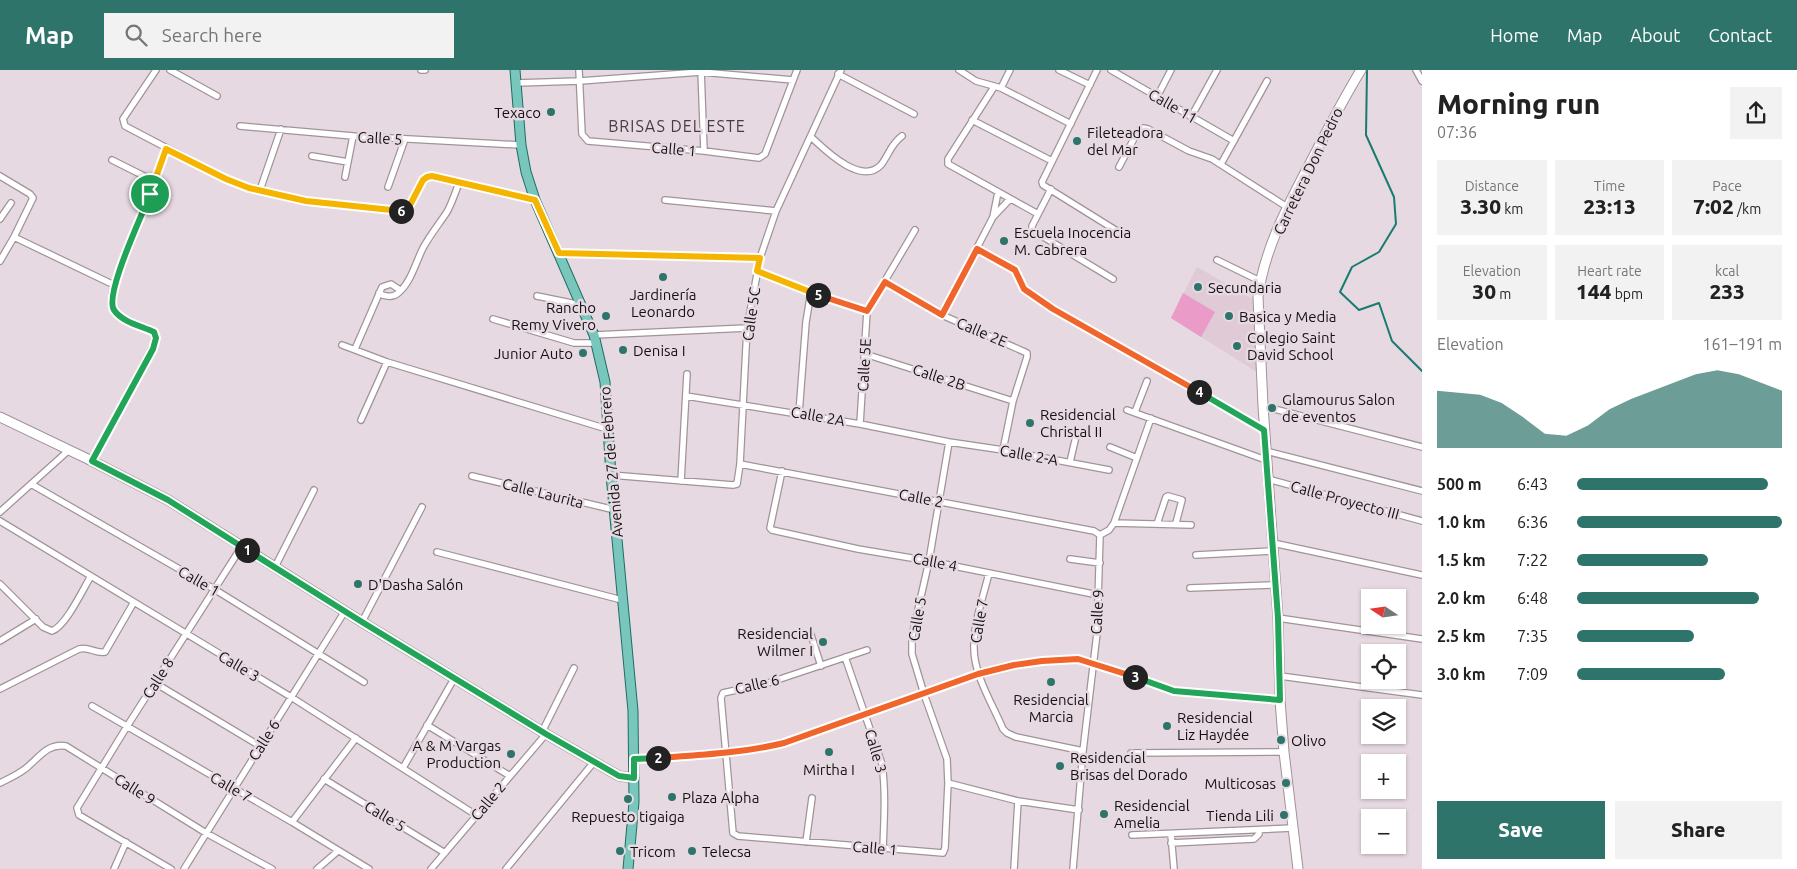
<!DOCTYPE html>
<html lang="en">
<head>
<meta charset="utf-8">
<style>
  body { margin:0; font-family:Ubuntu,sans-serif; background:#f2f2f2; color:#222; height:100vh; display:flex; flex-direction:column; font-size:19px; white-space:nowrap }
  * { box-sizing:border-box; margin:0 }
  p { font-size:16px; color:#767676 }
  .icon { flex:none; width:28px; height:28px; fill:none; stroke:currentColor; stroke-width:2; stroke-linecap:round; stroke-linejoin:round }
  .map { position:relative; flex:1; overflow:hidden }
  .panel { display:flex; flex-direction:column; background:#fff; width:375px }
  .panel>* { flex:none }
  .needle { width:32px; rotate:283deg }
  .fabs { position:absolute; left:1361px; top:519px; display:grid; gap:10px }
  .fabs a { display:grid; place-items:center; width:45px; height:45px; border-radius:0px; background:#fff; box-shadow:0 1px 4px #0004; font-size:25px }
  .pin { position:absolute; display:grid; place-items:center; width:42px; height:42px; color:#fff; margin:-21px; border:2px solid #fff; border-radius:50%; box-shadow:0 1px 5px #0007 }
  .km { position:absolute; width:25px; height:25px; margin:-12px; border-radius:50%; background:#222; color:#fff; font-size:14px; line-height:25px; text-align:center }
  .round { display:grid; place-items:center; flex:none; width:52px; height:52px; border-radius:0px; background:#f2f2f2 }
  .head { display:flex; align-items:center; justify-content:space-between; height:85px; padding:0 15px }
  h1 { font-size:28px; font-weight:800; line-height:38px }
  .stats { display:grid; grid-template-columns:repeat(3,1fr); gap:8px; height:85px; padding:5px 15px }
  .stats div { display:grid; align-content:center; border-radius:0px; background:#f2f2f2; text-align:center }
  .stats b { font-size:21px; font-weight:800 }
  .stats small { font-size:14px; font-weight:400 }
  .stats p { font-size:14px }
  .chart { height:140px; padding:10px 15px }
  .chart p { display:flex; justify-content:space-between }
  .chart svg { width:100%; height:90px; margin-top:5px; fill:#2e746a; opacity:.7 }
  .primary-button { display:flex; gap:10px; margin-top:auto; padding:10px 15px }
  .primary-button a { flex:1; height:58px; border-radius:0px; background:#2e746a; color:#fff; font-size:20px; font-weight:800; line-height:58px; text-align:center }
  .primary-button a+a { background:#f2f2f2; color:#222 }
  ul { padding:0 15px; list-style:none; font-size:16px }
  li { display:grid; grid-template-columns:80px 60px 1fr; align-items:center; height:38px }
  li i { height:12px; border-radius:6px; background:#2e746a }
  header { display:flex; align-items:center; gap:30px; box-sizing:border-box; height:70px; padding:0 25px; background:#2e746a; color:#fff }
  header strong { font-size:24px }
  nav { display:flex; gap:28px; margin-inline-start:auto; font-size:18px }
  .search { width:350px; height:45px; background:#f2f2f2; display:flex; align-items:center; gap:12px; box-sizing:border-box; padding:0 18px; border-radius:0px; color:#767676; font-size:19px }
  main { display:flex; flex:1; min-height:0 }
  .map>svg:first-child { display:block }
</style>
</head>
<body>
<header>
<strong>Map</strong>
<div class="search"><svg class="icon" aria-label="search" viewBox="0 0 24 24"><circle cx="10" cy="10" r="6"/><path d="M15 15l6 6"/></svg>Search here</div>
<nav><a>Home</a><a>Map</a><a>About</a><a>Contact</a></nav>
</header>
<main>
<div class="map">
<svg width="1422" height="799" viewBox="0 0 1422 799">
  <rect width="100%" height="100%" fill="#e7d9e1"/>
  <path fill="#dfcad5" d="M 1197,197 L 1256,231 L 1260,304 L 1171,248 Z"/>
  <path fill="#eb9bc7" d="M 1183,223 L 1215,242 L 1201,267 L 1171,248 Z"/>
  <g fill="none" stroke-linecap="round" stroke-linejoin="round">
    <path stroke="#187b70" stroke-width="2" d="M 1367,0 L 1366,65 L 1394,127 L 1396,154 L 1379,182 L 1352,197 L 1340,222 L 1359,240 L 1379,233 L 1392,271 L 1422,301"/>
    <defs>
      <path id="street" d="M 156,0 L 123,49 L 125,56 L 226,109 L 249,118 L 306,131 L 402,141 C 417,134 415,112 430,106 L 535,130
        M 170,0 L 217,26
        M 421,0 L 425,0
        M 579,0 L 582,64 L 588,71 L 704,81 L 759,88 L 765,84 L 797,0
        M 701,0 L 704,81
        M 959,0 L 976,11 L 1001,18 L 1071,54
        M 1059,0 L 1090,15
        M 1097,0 L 1042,112 L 1043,115 L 1125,166
        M 1111,0 L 1234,71
        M 1416,0 L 1422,11
        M 838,4 L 914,44
        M 516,13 L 580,11 L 701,2 L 793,10
        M 994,17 L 948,89 L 948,94 L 1038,144
        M 1001,18 L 1010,0
        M 1157,27 L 1171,0
        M 1191,47 L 1217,0
        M 972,50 L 1052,91
        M 240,56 L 353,66 L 521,75
        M 811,67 C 825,80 861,116 881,95 C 889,85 890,75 902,66
        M 312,86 L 348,92
        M 112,90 L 154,111
        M 1221,94 L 1267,11
        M 1119,97 L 1138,61 L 1143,58 L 1148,59 L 1189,81 L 1212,89 L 1287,137
        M 0,106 L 30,124 L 33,128 L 14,167 L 0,191
        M 345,107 L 353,66
        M 388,117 L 405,69
        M 1051,119 L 1032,156 L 1032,160 L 1113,209
        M 260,120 L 281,59
        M 665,130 L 776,141
        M 993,147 L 998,122
        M 0,149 L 11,133
        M 14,167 L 114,215
        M 977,179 L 1015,200 L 1024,219 L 1053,239 L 1264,360
        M 559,183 L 760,188
        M 1217,190 L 1260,211
        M 757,201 L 811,222 L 867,241
        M 885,212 L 942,245 L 1027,283 L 1027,287 L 1013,331 L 1003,380
        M 379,223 C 383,226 392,228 397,224 C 411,213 415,194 423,178 C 430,165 439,154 447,142 C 452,133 455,123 459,113
        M 537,226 L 581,235
        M 942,245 L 993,147 L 1010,129
        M 493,249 L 574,273 L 596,273
        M 594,265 L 747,258
        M 342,275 L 387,292 L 607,359
        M 355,279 L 382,217 L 391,214 L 400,220
        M 865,284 L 1013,331
        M 686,326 L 860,354 L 949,372 L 1003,380 L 1109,400
        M 1263,336 L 1422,377
        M 1127,340 L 1266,390
        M 1135,342 L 1147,311
        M 799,343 L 806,252 L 811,222
        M 361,350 L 387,292
        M 860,354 L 867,241 L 915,160
        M 1110,377 L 1137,388
        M 1266,381 L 1422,421
        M 92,391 L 154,275 L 155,266 L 154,262 C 129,250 105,250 114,215 L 147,132 L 166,79
        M 1070,392 L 1077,362
        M 740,394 L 1094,461 L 1100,465
        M 782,401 L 770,458 L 772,460 L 858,479 L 929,491 L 1098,525
        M 611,405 L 733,415 L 737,414 L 740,394 L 747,258 L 760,188 L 776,141 L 841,0
        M 472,406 L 615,440
        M 1268,409 L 1422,451
        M 681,411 L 687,304
        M 31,414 L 214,519 L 364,612
        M 0,442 L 69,380
        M 0,451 L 291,627 L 476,745
        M 1114,453 L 1191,455
        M 1157,454 L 1166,427 L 1168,426 L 1182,430 L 1176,453
        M 1100,465 L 1109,460 L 1114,453 L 1151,348
        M 1273,473 L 1422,505
        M 437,482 L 622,530
        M 1196,485 L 1273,481
        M 1070,489 L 1100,493
        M 275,497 L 314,420
        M 989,503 C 983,528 973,554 974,579 C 974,605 993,635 1003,659 L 1007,663 L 1016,667 L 1083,681
        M 0,514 L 43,557 L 52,561 C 66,556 83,519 91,506
        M 1190,518 L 1275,515
        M 1278,548 L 1422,569
        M 362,552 L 422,437
        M 811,565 L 821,596
        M 0,571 L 36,549
        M 867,580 L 768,613 L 723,623 L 721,628 L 733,763 L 738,766 L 943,783 L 945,778 L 948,713 L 947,689 L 924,624 L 912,584 L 912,566 L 929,491 L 949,372
        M 845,587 L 882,694 C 886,722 884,750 883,779
        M 1280,606 L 1422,625
        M 155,613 L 260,676
        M 0,619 L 79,579 C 89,576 95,584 105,582 L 134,532
        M 92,636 L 292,752 L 369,799
        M 427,655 L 510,706
        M 542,662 L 574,598
        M 1131,683 L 1284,682
        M 634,689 C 684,686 735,685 784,673 L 978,604 L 1014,595 L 1041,591 L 1078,589 L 1094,593 L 1173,621 L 1280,630
        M 403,698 L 455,607
        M 324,709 L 445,783
        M 0,713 C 8,709 17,705 25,699 C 39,688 47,673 66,676 L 206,763 L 272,799
        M 948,713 L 1018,731 L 1079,740
        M 292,752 L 356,668
        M 1171,764 L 1174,799
        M 1132,765 L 1293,758
        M 806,772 L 812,728
        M 1171,773 L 1254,769 L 1259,764 L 1259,760
        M 114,799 L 126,772
        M 171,799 L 79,745 L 77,738 L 126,658 L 242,476
        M 184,799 L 345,541
        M 317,799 L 338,781
        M 431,799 L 546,664
        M 506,799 L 594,692
        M 1014,799 L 1018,731
        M 1073,799 L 1083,681 L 1097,563 L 1100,465"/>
      <path id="secondary" d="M 0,347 L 92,391 L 168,430 L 362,552 L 546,664 L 619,706 L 634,708
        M 1298,799 L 1284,682 L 1280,630 L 1278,548 L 1263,336 L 1258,227 C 1264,180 1287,137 1309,95 C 1326,63 1342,31 1361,0"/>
      <path id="primary" d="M 515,0 L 521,75 L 526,102 L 535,130 L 594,265 L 605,312 L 611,405 L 633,641 L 634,732 L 628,799"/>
    </defs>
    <use href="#street" stroke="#a09399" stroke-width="8"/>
    <use href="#secondary" stroke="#a09399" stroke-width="11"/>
    <use href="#primary" stroke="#1c6e64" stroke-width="11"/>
    <use href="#street" stroke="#fff" stroke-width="5.5"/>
    <use href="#secondary" stroke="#fff" stroke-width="9"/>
    <use href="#primary" stroke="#79c6bc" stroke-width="9"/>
  </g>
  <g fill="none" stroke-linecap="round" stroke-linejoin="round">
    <defs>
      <path id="split-1" d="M 150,124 C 143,144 104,224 114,240 C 122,252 141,256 154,262 L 156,268 L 153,279 L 92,391 L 168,430 L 247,480"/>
      <path id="split-2" d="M 247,480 L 362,552 L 546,664 L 619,706 L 634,708 L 634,689 L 658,688"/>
      <path id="split-3" d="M 658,688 C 700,685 743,683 784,673 L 978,604 L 1014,595 L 1042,591 L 1078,589 L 1135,607"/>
      <path id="split-4" d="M 1135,607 L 1174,621 L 1280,630 L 1278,548 L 1264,360 L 1199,322"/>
      <path id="split-5" d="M 818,225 L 867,241 L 885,212 L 942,245 L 977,179 L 1015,200 L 1024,219 L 1053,239 L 1199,322"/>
      <path id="split-6" d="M 401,141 L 410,135 L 423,110 L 427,107 L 432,106 L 535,130 L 559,183 L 760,188 L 757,201 L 818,225"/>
      <path id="split-7" d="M 150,124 L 166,79 L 226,109 L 249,118 L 306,131 L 401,141"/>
    </defs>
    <use href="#split-1" stroke="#fff" stroke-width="10"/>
    <use href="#split-2" stroke="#fff" stroke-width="10"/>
    <use href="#split-3" stroke="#fff" stroke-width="10"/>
    <use href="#split-4" stroke="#fff" stroke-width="10"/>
    <use href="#split-5" stroke="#fff" stroke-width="10"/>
    <use href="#split-6" stroke="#fff" stroke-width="10"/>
    <use href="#split-7" stroke="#fff" stroke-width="10"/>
    <use href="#split-1" stroke="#22a559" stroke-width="6"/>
    <use href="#split-2" stroke="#22a559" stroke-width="6"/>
    <use href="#split-3" stroke="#f0652b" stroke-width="6"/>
    <use href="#split-4" stroke="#22a559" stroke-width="6"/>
    <use href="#split-5" stroke="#f0652b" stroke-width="6"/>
    <use href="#split-6" stroke="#f5b400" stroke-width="6"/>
    <use href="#split-7" stroke="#f5b400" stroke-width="6"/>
  </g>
  <g fill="#2e746a" stroke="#e7d9e1" stroke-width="2">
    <circle cx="551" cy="42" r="5"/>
    <circle cx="1077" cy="71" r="5"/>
    <circle cx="1004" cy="171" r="5"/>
    <circle cx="663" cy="207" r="5"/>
    <circle cx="1198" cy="217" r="5"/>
    <circle cx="606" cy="246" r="5"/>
    <circle cx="1229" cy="246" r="5"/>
    <circle cx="1237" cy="276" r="5"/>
    <circle cx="623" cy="280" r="5"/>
    <circle cx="583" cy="283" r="5"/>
    <circle cx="1272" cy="338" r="5"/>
    <circle cx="1030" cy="353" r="5"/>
    <circle cx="358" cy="514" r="5"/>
    <circle cx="823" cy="572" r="5"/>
    <circle cx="1051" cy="612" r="5"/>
    <circle cx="1167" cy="656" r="5"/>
    <circle cx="1281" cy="670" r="5"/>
    <circle cx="829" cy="682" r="5"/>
    <circle cx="511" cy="684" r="5"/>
    <circle cx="1060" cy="696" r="5"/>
    <circle cx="1286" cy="713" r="5"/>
    <circle cx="672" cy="727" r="5"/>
    <circle cx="628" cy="729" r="5"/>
    <circle cx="1104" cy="744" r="5"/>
    <circle cx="1284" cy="745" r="5"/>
    <circle cx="620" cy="781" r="5"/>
    <circle cx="692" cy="781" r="5"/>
  </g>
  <g text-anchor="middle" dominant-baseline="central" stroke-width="5" stroke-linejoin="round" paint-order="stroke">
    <g font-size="15" fill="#151113" stroke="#e7d9e1">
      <text transform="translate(1173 36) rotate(30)">Calle 11</text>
      <text transform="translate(380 68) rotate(3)">Calle 5</text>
      <text transform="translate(674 79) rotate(5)">Calle 1</text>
      <text transform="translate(1308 101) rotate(-64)">Carretera Don Pedro</text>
      <text transform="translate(751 244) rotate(-82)">Calle 5C</text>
      <text transform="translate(982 262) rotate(23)">Calle 2E</text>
      <text transform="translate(864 295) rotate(-87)">Calle 5E</text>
      <text transform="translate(939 307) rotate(18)">Calle 2B</text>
      <text transform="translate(818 346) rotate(10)">Calle 2A</text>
      <text transform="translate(1029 385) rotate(10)">Calle 2-A</text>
      <text transform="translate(611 392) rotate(-95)">Avenida 27 de Febrero</text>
      <text transform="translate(543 423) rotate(14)">Calle Laurita</text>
      <text transform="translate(921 428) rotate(11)">Calle 2</text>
      <text transform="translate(1345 430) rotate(15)">Calle Proyecto III</text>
      <text transform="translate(935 492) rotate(11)">Calle 4</text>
      <text transform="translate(199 511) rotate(30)">Calle 1</text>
      <text transform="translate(1097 542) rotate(-87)">Calle 9</text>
      <text transform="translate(917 549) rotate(-80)">Calle 5</text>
      <text transform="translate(979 551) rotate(-80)">Calle 7</text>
      <text transform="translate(239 596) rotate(31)">Calle 3</text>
      <text transform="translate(158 608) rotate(-58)">Calle 8</text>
      <text transform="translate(757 614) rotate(-13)">Calle 6</text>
      <text transform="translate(264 670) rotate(-58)">Calle 6</text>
      <text transform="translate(876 681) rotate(74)">Calle 3</text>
      <text transform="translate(231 717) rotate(30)">Calle 7</text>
      <text transform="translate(135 719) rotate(32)">Calle 9</text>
      <text transform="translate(488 731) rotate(-50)">Calle 2</text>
      <text transform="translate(385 746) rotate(31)">Calle 5</text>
      <text transform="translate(875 778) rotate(5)">Calle 1</text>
    </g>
    <g font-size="15" fill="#151113" stroke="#e7d9e1" text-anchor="start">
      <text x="541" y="42" text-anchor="end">Texaco</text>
      <text x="1087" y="62">Fileteadora<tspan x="1087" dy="17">del Mar</tspan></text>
      <text x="1014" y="162">Escuela Inocencia<tspan x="1014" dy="17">M. Cabrera</tspan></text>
      <text x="1208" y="217">Secundaria</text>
      <text x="663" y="224" text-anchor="middle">Jardinería<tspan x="663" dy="17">Leonardo</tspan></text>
      <text x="596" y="237" text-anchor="end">Rancho<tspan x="596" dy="17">Remy Vivero</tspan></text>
      <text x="1239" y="246">Basica y Media</text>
      <text x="1247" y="267">Colegio Saint<tspan x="1247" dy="17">David School</tspan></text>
      <text x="633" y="280">Denisa I</text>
      <text x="573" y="283" text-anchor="end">Junior Auto</text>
      <text x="1282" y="329">Glamourus Salon<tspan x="1282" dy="17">de eventos</tspan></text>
      <text x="1040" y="344">Residencial<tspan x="1040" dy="17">Christal II</tspan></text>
      <text x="368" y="514">D'Dasha Salón</text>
      <text x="813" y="563" text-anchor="end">Residencial<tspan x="813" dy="17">Wilmer I</tspan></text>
      <text x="1051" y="629" text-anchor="middle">Residencial<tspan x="1051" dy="17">Marcia</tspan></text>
      <text x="1177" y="647">Residencial<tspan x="1177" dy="17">Liz Haydée</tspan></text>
      <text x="1291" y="670">Olivo</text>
      <text x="501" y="675" text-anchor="end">A &amp; M Vargas<tspan x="501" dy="17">Production</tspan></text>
      <text x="1070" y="687">Residencial<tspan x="1070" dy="17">Brisas del Dorado</tspan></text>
      <text x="829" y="699" text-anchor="middle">Mirtha I</text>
      <text x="1276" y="713" text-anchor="end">Multicosas</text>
      <text x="682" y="727">Plaza Alpha</text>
      <text x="1114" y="735">Residencial<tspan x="1114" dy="17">Amelia</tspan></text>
      <text x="1274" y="745" text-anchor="end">Tienda Lili</text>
      <text x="628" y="746" text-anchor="middle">Repuesto tigaiga</text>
      <text x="630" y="781">Tricom</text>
      <text x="702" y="781">Telecsa</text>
    </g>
    <g font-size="16" letter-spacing="1" fill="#473c42" stroke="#e7d9e1">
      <text x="677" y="56">BRISAS DEL ESTE</text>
    </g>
  </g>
</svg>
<div class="fabs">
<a><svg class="needle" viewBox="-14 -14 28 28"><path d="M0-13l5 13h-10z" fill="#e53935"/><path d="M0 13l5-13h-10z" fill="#767676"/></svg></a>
<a><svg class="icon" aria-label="locate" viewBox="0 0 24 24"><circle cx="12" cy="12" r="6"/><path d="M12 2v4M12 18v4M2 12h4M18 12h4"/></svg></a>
<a><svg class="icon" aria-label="layers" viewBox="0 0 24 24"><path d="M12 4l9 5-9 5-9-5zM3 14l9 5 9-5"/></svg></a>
<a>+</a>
<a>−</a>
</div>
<div class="pin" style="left:150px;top:124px;background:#1e9e55"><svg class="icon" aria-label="arrive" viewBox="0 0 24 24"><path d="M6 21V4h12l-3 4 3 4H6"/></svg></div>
<b class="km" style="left:247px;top:480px">1</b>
<b class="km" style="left:658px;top:688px">2</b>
<b class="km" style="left:1135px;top:607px">3</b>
<b class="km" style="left:1199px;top:322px">4</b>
<b class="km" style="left:818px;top:225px">5</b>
<b class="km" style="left:401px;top:141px">6</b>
</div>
<section class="panel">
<div class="head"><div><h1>Morning run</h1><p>07:36</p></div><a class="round"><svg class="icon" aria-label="share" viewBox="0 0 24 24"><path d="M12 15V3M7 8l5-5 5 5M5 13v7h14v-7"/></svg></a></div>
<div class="stats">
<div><p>Distance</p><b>3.30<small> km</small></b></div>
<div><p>Time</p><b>23:13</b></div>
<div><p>Pace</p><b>7:02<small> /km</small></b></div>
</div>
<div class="stats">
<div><p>Elevation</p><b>30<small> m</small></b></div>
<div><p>Heart rate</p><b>144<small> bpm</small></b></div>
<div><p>kcal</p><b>233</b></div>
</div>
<div class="chart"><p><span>Elevation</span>161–191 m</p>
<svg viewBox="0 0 160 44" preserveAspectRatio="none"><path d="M0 44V16L10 17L20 18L30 22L40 29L50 37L60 38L70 33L80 25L90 20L100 16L110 12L120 8L130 6L140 8L150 12L160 16V44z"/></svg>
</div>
<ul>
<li><b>500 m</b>6:43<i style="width:93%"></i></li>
<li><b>1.0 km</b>6:36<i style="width:100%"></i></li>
<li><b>1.5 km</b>7:22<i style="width:64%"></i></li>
<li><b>2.0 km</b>6:48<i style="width:89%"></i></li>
<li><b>2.5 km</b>7:35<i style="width:57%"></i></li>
<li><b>3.0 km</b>7:09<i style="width:72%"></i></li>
</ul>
<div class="primary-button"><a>Save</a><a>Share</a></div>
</section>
</main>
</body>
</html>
